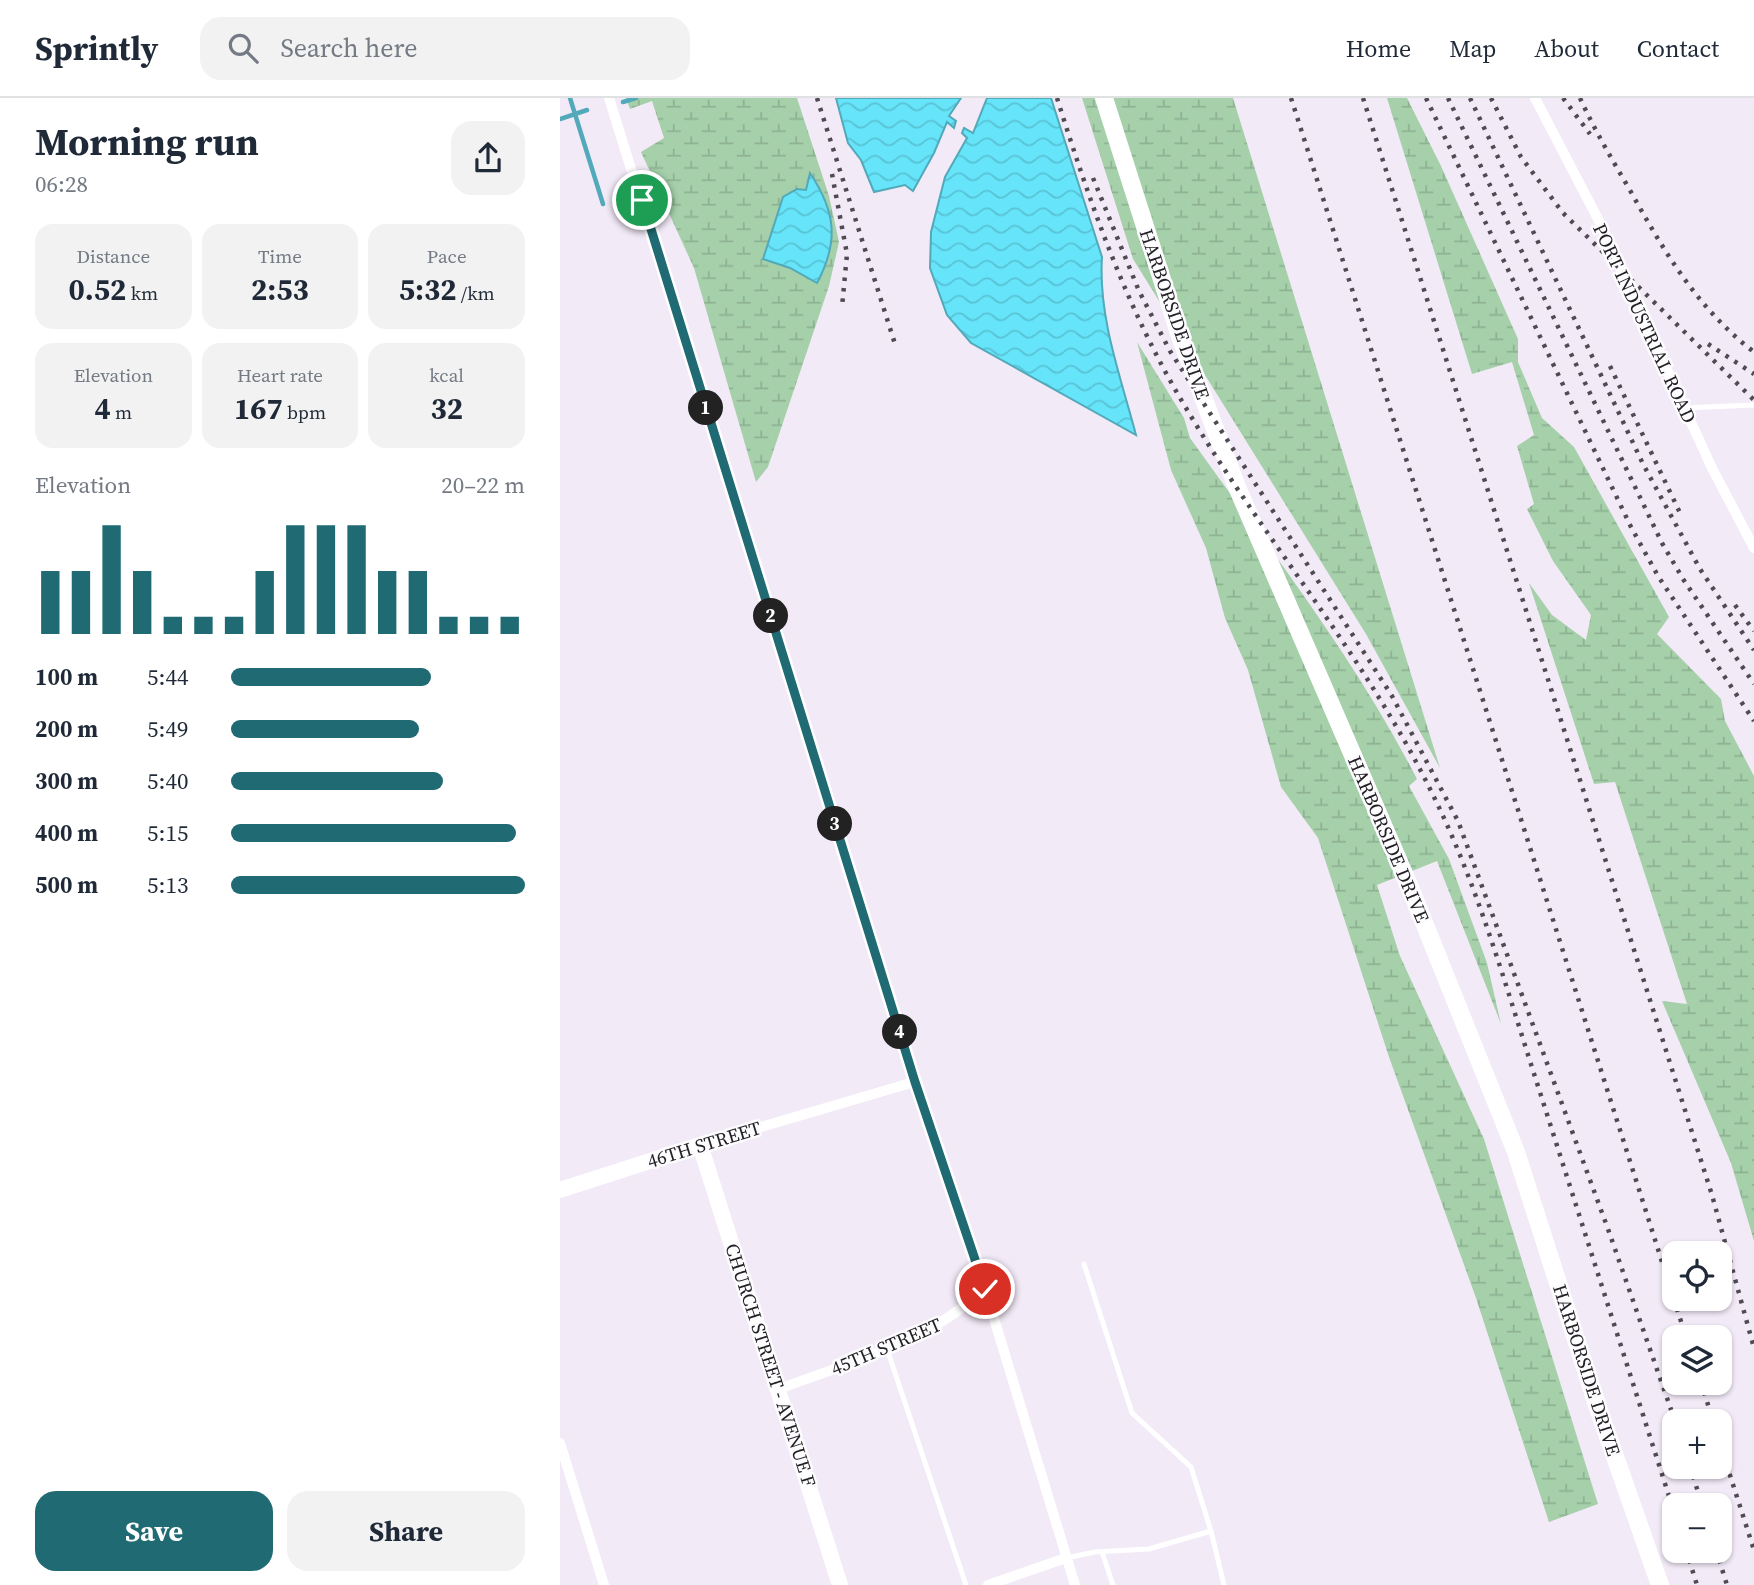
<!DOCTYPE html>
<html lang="en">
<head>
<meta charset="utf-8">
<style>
  body { margin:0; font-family:"Source Serif 4",serif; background:#f2f2f3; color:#1f2937; height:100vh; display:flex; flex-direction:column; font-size:26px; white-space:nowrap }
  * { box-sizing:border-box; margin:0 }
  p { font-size:23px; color:#747a83 }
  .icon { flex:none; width:38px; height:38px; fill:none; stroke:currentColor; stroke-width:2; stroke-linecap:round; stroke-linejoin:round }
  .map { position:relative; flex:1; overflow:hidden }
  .sheet { display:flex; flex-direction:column; background:#fff; width:560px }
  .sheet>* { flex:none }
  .tools { position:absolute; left:1102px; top:1143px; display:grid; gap:14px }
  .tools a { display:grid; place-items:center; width:70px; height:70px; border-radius:14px; background:#fff; box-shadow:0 2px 5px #0004; font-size:35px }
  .pin { position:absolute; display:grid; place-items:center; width:60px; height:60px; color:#fff; margin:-30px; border:4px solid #fff; border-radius:50%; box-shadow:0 2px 7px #0007 }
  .km { position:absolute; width:35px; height:35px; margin:-18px; border-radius:50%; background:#222; color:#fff; font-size:19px; line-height:35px; text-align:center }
  .round { display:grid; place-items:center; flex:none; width:74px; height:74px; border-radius:21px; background:#f2f2f3 }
  .head { display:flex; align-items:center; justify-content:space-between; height:119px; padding:0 35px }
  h1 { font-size:38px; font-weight:700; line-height:52px }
  .stats { display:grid; grid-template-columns:repeat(3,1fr); gap:10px; height:119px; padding:7px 35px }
  .stats div { display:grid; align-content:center; border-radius:18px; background:#f2f2f3; text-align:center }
  .stats b { font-size:30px; font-weight:700 }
  .stats small { font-size:19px; font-weight:400 }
  .stats p { font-size:19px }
  .chart { height:196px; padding:14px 35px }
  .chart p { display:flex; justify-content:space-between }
  .chart svg { width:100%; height:126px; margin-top:7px; stroke:#1f6a73; stroke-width:6 }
  .action { display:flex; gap:14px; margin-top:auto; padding:14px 35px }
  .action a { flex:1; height:80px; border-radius:21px; background:#1f6a73; color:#fff; font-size:28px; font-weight:700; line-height:80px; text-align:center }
  .action a+a { background:#f2f2f3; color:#1f2937 }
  ul { padding:0 35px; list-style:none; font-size:23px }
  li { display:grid; grid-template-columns:112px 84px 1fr; align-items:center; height:52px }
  li i { height:18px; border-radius:9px; background:#1f6a73 }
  header { display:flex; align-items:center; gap:42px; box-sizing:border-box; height:98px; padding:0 35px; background:#fff; border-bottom:2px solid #e0e1e3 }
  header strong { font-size:33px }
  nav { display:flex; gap:38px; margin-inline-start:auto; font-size:24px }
  .search { width:490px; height:63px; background:#f2f2f3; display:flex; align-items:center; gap:18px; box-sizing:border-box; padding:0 24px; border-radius:21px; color:#747a83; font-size:26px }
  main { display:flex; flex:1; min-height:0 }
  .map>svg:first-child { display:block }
</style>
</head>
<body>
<header>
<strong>Sprintly</strong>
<div class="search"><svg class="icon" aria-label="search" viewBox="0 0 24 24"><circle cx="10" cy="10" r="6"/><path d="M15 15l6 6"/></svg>Search here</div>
<nav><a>Home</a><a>Map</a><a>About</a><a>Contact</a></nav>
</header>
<main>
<section class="sheet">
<div class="head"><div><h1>Morning run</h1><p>06:28</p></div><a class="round"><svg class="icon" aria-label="share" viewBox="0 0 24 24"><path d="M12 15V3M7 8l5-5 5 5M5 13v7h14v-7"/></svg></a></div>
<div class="stats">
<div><p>Distance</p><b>0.52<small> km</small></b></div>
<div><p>Time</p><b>2:53</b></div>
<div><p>Pace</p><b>5:32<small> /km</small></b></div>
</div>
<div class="stats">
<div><p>Elevation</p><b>4<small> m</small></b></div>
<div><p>Heart rate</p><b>167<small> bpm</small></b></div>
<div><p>kcal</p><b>32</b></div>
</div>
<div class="chart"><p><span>Elevation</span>20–22 m</p>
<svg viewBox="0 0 160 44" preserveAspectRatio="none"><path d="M5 44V22M15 44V22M25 44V6M35 44V22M45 44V38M55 44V38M65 44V38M75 44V22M85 44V6M95 44V6M105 44V6M115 44V22M125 44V22M135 44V38M145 44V38M155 44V38"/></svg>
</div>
<ul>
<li><b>100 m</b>5:44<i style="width:68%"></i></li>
<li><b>200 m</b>5:49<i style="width:64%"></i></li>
<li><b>300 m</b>5:40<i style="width:72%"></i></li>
<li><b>400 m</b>5:15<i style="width:97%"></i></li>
<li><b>500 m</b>5:13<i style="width:100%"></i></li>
</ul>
<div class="action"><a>Save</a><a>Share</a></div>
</section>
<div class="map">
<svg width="1194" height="1487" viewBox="0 0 1194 1487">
  <defs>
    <pattern id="wetland-marsh" width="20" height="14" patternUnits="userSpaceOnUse" patternTransform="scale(1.75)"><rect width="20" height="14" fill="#a5d0aa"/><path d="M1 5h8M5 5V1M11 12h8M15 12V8" fill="none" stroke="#8eb292"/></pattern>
    <pattern id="water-waves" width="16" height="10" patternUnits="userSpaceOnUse" patternTransform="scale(1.75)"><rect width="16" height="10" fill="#66e4f9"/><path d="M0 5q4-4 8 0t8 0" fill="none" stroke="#58c3d5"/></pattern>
  </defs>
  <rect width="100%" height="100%" fill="#f3eaf8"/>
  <path fill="url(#wetland-marsh)" d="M 66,0 L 237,0 L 269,98 L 279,144 L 269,188 L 208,369 L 196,384 L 134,170 L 81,54 L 104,40 L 92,3 L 70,11 Z
    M 522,0 L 673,0 L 880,670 L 806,536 L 573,161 Z
    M 827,0 L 847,0 L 881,68 L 958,241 L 958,264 L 982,320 L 1014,349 L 1109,519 L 1097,536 L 1161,601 L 1165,623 L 1194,678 L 1194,1143 L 1171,1065 L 1102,903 L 1127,906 L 1055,684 L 1034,686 L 969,485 L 992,517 L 1026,542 L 1031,517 L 993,463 L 967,411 L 974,406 L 957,348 L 974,337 L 952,264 L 912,276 Z
    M 577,244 L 624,320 L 630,340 C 711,453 793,557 857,681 L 849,688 L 889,761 L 927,865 L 941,926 L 877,763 L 817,787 L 840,858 L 924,1041 L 1038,1406 L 989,1424 L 916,1200 L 829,959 L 758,740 L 721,689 L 688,572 L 665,520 L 646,450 L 611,372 Z"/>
  <path fill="url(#water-waves)" stroke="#52a9b9" stroke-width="2" d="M 276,0 L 401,0 L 389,18 L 396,23 L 394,30 L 387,24 L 374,55 L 353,93 L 345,87 L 314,94 L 301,62 L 288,45 Z
    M 427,0 L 491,0 L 542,159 C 538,219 561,280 576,337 L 411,245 L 387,217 L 370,170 L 371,134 L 385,79 L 407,40 L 402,35 L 404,30 L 413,35 Z
    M 250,75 C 276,114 279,144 257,185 L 230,170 L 203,161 L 223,99 L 237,91 L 246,92 Z"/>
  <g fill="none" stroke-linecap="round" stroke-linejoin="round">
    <path stroke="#52a9b9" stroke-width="4.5" d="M 10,0 L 43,106
      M 63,4 L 76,0
      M 0,21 L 27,12"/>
    <path stroke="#fff" stroke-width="5" d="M 1124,310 L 1194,307
      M 327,1251 L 406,1487
      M 651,1433 L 664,1487
      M 542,1454 L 553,1487
      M 506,1460 L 535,1454 L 589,1451 L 651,1433 L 631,1369 L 572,1315 L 524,1166"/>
    <path stroke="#fff" stroke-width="10" d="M 49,0 L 354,984 L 425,1191 L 515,1487
      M 975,0 L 1038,121 L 1152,370 L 1194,450
      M 140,1047 L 354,984
      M 219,1291 C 291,1264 368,1244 425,1191
      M 0,1345 L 44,1487
      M 428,1487 L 506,1460"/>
    <path stroke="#fff" stroke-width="16" d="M 0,1092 L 140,1047 L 280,1487"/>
    <path stroke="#fff" stroke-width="18" d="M 544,0 L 620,238 L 677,389 L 849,787 L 956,1054 L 1038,1310 L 1100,1487"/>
    <path stroke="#504b52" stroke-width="4.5" stroke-dasharray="3.5 7" stroke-linecap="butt" d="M 257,0 L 335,246
      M 497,0 C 531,108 567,212 626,310 C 703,440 803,555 870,691 C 917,784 945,886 977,985 C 1023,1129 1069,1273 1115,1417
      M 731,0 L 1126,1239
      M 803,0 L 1152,1097 L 1194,1250
      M 866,0 L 1071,429 L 1098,478 L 1194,623
      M 888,0 L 1102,445 L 1123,481 L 1194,586
      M 910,0 L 1083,366 L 1140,471 L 1194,552
      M 931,0 L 961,59 L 1003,115 L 1194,302
      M 1003,0 L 1030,36
      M 1020,0 C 1035,33 1053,63 1071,94 C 1105,155 1138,211 1194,254
      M 272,76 L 287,156 L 282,209
      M 533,80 L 579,193 L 610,253 L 832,598 L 898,723 L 1048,1131 L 1115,1323
      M 1148,246 L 1194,276
      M 1050,268 L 1121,417
      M 1175,507 L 1194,533
      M 1141,1284 L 1153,1323
      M 1160,1346 L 1194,1452
      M 1130,1368 L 1142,1407
      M 1126,1452 L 1137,1487
      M 1156,1452 L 1167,1487"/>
  </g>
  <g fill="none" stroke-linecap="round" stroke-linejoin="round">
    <defs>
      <path id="route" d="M 82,102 L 355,984 L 425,1191"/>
    </defs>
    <use href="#route" stroke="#fff" stroke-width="14"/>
    <use href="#route" stroke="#1f6a73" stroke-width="9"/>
  </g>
  <g text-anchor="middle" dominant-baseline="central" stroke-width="5" stroke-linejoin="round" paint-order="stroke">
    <g font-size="19" fill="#221f24" stroke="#fcfbfd">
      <text transform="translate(615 216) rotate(71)">HARBORSIDE DRIVE</text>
      <text transform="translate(1085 225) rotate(65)">PORT INDUSTRIAL ROAD</text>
      <text transform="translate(829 741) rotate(67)">HARBORSIDE DRIVE</text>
      <text transform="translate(144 1046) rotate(-17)">46TH STREET</text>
      <text transform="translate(326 1248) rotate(-23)">45TH STREET</text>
      <text transform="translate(211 1267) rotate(72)">CHURCH STREET - AVENUE F</text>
      <text transform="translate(1027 1272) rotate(72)">HARBORSIDE DRIVE</text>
    </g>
  </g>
</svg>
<div class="tools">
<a><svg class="icon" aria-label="locate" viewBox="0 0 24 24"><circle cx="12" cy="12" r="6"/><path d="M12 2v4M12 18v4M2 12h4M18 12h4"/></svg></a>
<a><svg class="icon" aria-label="layers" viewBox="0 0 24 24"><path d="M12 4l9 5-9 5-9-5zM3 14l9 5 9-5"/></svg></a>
<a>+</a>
<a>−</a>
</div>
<div class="pin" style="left:82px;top:102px;background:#1e9e55"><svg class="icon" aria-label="arrive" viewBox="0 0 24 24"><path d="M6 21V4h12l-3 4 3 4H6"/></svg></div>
<div class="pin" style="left:425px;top:1191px;background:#d93025"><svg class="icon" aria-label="check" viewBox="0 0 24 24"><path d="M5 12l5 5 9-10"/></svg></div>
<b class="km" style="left:146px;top:310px">1</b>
<b class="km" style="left:211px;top:518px">2</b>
<b class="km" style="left:275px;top:726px">3</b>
<b class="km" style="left:340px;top:934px">4</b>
</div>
</main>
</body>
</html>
